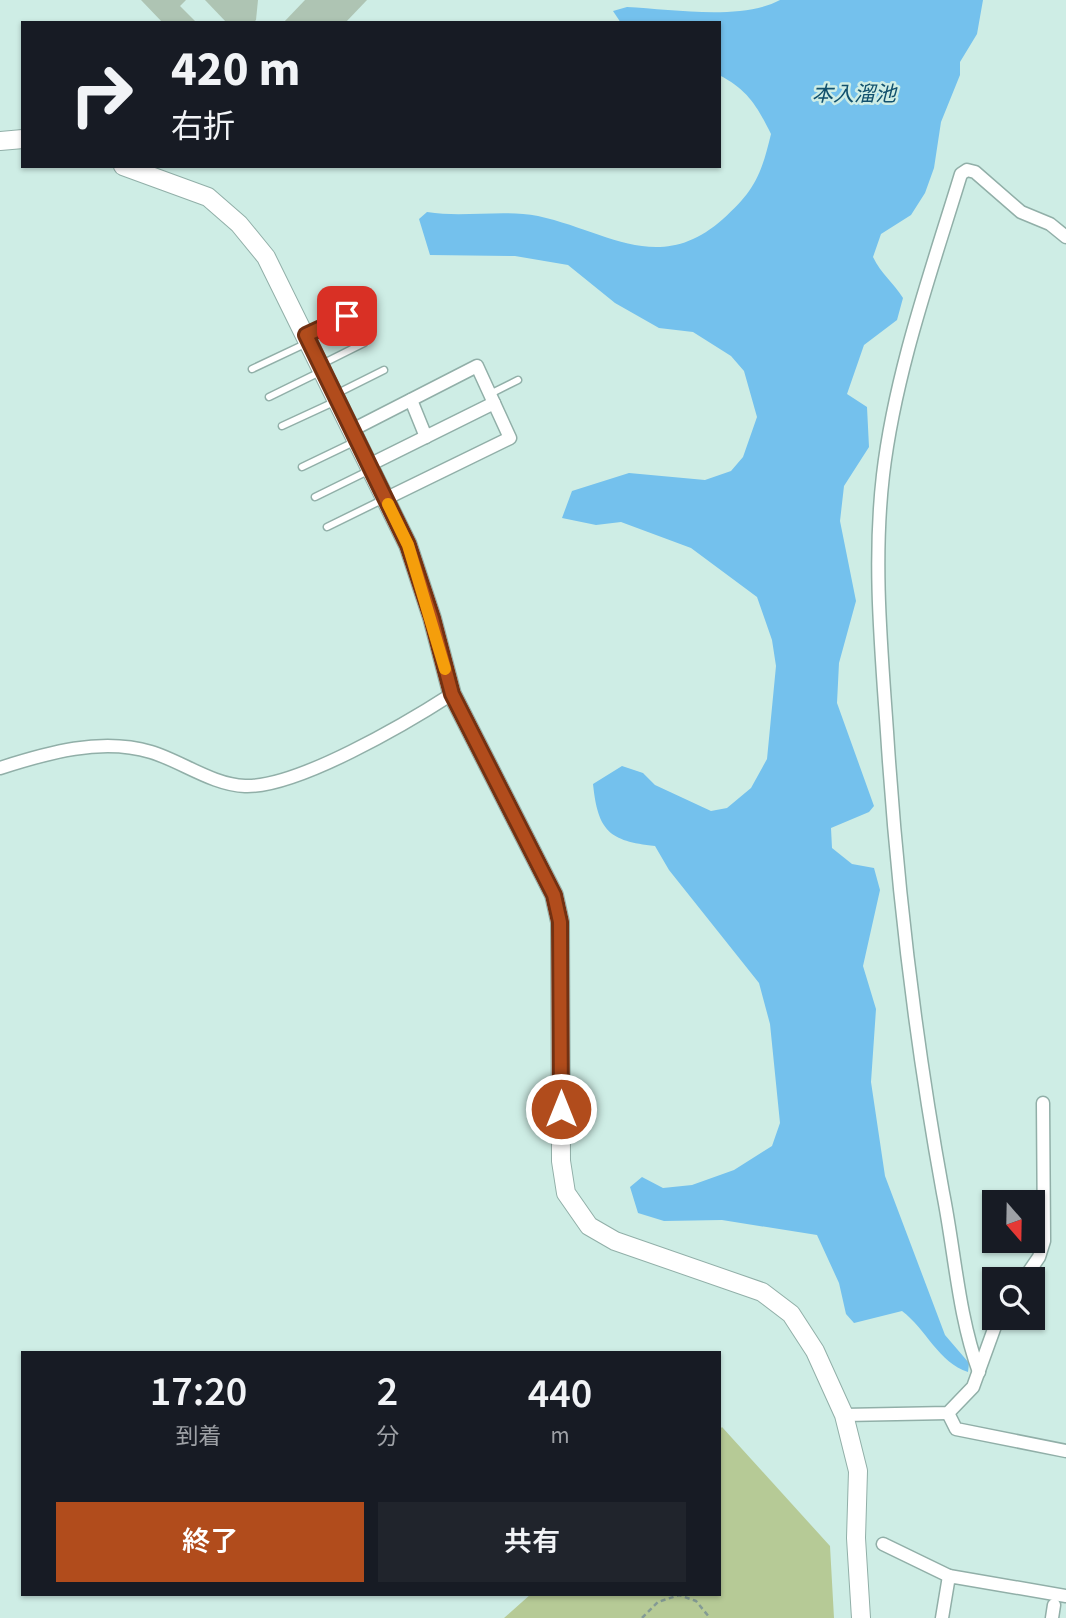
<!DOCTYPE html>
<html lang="ja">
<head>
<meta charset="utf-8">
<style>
	:root { --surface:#171b24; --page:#20242c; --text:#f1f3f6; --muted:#9ea1a6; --accent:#b14c1c }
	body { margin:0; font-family:"Source Sans 3","Noto Sans JP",sans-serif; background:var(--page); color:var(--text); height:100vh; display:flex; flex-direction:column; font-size:26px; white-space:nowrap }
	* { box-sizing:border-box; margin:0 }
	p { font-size:23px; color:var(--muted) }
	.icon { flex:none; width:38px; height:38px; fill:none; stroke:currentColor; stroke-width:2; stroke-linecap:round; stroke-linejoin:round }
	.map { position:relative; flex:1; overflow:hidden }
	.details { position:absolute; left:21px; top:1351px; width:700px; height:245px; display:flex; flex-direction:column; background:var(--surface); border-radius:0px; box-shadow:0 2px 5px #0004 }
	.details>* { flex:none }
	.banner { position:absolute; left:21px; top:21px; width:700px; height:147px; border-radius:0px; box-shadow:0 2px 5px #0004; background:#171b24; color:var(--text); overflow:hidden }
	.needle { width:46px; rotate:160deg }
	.tools { position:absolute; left:982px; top:1190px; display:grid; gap:14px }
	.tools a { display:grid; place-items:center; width:63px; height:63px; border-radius:0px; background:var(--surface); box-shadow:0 2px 5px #0004; font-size:35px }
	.pin { position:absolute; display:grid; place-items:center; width:60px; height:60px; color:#fff; margin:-30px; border-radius:14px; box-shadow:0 4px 10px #0006 }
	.me { position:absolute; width:77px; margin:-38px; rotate:0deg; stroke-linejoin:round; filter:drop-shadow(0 0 5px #0008) }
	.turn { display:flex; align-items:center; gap:24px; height:147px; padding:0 35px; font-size:32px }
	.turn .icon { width:91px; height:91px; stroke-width:2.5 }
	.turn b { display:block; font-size:49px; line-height:60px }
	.eta { display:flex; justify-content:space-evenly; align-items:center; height:119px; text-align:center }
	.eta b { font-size:42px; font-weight:600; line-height:49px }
	.primary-button { display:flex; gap:14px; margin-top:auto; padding:14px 35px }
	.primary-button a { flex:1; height:80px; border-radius:0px; background:var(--accent); color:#fff; font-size:28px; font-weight:600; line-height:80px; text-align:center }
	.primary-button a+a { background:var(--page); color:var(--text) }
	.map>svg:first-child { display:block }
	.green { fill:#b6ca96 }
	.water { fill:#74c1ed }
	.building { fill:#aec4b3 }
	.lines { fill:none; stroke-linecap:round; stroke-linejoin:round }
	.lane-casing { stroke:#91afa8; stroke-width:9 }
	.street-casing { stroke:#91afa8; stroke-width:15 }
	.secondary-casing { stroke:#91afa8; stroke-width:20 }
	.path { stroke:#849b95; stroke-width:2.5; stroke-dasharray:5 3.5; stroke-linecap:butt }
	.lane { stroke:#fff; stroke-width:6 }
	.street { stroke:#fff; stroke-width:12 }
	.secondary { stroke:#fff; stroke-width:18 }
	.route-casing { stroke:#733112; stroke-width:18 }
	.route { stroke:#b14c1c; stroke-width:12 }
	.slow { stroke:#f59e0b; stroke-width:12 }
	.labels { text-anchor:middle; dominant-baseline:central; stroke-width:5; stroke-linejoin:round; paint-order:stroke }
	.water-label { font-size:21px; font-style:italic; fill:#11506d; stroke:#ceede5 }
</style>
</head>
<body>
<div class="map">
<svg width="1066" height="1618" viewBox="0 0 1066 1618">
	<rect width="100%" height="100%" fill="#ceede5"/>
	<path class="green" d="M722,1427L830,1546L834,1618H504L531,1594H719V1430Z"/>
	<path class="water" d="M780,0H983L977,34L960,62V75L941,122L934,168L925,193L911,215L881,234L873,257C881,274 894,283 903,298L897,320L864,345L847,394L867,407L869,447L844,486L840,521L856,601L839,663L837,703L874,806L869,812L831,828L832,848L852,864L874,868L880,890L863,966L876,1009L871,1082L885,1176L945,1335L969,1363L968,1372C939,1363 926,1329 902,1311L854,1323L846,1314L839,1283L817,1235L722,1220L664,1221L638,1213L630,1187L642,1177L663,1188L692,1185L734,1170L772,1146L780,1123L770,1024L759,983L669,870L655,846C609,841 598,831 593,784L622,766L643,773L655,785L711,811L727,808L751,788L767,759L776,666L772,640L757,597L691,548L621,522L596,525L562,518L572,491L629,473L705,480L731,471L743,457L757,417L744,371L731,356L693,332L659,328L615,303L568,265L515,256L430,255L419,219L427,212C464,218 502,209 538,216C607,231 659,276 723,219C754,191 761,176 771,134C757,106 748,90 719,75V23H621L613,11L627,7C671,9 741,21 780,0Z"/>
	<g class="building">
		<path d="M141,0H186L180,6L197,23H163Z"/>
		<path d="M205,0H258L256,20L253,23H227Z"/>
		<path d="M305,0H367L345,23H283Z"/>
	</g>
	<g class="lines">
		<g class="lane-casing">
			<g id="lane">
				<path d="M307,334L347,316"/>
				<path d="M322,364L364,343"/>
				<path d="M252,369L307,343"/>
				<path d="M336,394L384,370"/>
				<path d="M490,394L518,380"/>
				<path d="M269,397L320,372"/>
				<path d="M282,426L334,402"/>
				<path d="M302,467L354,442"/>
				<path d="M315,497L370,470"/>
				<path d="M327,527L382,500"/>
			</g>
		</g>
		<g class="street-casing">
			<g id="street">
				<path d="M411,400L426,437"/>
				<path d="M352,430L477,366L510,438L385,499"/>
				<path d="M369,465L494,403"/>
				<path d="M0,768C47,753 101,737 151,752C181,761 213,785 245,786C297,788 407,723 452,694"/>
				<path d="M1024,1279L1039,1257L1044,1241L1043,1103"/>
				<path d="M979,1372C958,1314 955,1253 943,1193C915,1040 897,887 887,732C881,646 873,561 883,475C895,373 931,272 961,174L967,170L975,172L1021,212L1050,224L1066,237"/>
				<path d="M948,1413L956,1429L1066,1451"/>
				<path d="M844,1415L948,1413L973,1387L998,1318"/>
				<path d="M883,1544L949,1576"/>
				<path d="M942,1618L949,1576L1066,1596"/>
				<path d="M1052,1618L1054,1605"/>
			</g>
		</g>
		<g class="secondary-casing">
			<g id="secondary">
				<path d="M0,141L23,139"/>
				<path d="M123,166L208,197L239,224L266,257L408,545L432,618L452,694L554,895L560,922L561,1161L566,1193L589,1226L615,1241L762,1292L791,1314L815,1351L844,1415L858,1471L856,1538L861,1618"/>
			</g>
		</g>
		<path class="path" d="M642,1618L658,1602L679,1595L696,1601L710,1618"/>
		<use href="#lane" class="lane"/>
		<use href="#street" class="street"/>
		<use href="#secondary" class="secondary"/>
	</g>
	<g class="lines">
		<g class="route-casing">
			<path id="route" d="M347,316L306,335L408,545L432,618L452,694L554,895L560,922L561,1109"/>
		</g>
		<use href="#route" class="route"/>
		<path class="slow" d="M388,504L408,545L445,669"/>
	</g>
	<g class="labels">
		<g class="water-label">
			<text x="854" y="94">本入溜池</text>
		</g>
	</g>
</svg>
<div class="tools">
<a><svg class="needle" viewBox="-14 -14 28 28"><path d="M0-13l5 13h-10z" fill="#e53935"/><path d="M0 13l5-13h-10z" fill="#9ea1a6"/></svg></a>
<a><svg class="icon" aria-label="search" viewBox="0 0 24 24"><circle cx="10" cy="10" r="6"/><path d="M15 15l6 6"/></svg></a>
</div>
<div class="pin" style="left:347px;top:316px;background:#d93025"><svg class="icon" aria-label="arrive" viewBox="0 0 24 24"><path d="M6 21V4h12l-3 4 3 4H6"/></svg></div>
<svg class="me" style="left:561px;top:1109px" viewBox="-20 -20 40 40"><circle r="17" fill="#b14c1c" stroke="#fff" stroke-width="3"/><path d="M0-11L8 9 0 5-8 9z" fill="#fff"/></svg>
<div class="banner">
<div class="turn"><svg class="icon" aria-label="right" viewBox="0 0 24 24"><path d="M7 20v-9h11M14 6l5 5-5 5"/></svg><div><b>420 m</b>右折</div></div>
</div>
<section class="details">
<div class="eta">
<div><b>17:20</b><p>到着</p></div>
<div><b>2</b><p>分</p></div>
<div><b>440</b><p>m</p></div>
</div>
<div class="primary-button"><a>終了</a><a>共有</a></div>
</section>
</div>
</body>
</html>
